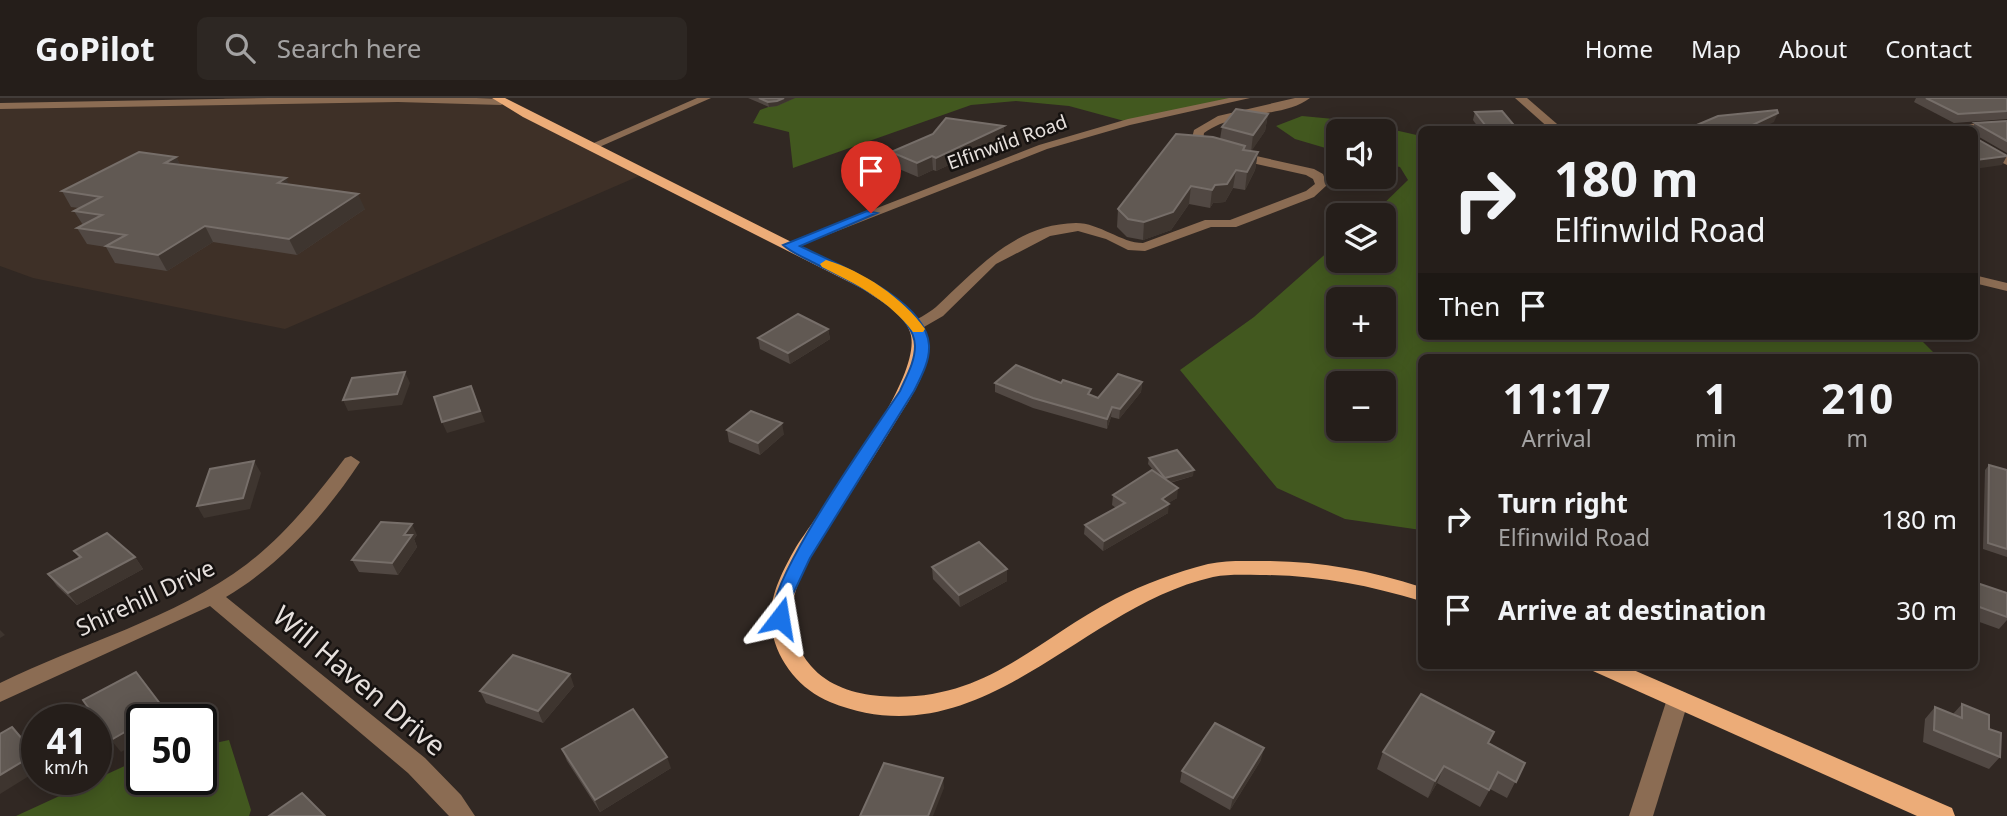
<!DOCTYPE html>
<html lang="en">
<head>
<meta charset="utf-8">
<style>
	:root { --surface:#251e1a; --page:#2d2723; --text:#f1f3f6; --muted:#a3a2a2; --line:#423c39 }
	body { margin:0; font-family:"Noto Sans",sans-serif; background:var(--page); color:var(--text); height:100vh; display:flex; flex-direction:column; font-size:26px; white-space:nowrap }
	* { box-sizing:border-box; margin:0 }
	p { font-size:23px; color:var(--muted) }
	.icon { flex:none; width:38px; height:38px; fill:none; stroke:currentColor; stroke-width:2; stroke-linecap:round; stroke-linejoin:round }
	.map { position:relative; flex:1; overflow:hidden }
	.sheet { position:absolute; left:1418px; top:256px; width:560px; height:315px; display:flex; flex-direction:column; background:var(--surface); border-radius:10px; box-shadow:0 4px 18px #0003,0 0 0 2px var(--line) }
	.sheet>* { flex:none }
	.top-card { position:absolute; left:1418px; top:28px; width:560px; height:214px; border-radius:10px; box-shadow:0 4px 18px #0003,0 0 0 2px var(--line); background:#251e1a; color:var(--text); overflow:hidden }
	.fabs { position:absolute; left:1326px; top:21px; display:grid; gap:14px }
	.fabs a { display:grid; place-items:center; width:70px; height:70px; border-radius:10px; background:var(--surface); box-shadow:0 4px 18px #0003,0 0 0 2px var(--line); font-size:35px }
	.speed { position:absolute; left:21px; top:606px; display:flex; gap:14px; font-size:35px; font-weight:700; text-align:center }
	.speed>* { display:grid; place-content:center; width:91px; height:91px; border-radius:50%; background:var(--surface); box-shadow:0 4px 18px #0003,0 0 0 2px var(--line); line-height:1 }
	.speed small { font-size:18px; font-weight:400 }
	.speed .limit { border:4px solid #111; border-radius:10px; background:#fff; color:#111 }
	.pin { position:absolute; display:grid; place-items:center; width:60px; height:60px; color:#fff; margin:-72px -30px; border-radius:50% 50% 50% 0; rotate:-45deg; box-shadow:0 0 7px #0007 }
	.pin .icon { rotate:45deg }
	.me { position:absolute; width:77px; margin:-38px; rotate:14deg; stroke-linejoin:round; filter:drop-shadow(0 0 5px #0008) }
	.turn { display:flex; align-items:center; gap:24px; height:147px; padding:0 21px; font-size:32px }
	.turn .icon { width:91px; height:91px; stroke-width:2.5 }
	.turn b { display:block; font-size:49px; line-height:60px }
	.then { display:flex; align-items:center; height:66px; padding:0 21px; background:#0003; gap:14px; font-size:26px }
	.eta { display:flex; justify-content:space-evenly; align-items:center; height:119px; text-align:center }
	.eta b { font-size:42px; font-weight:700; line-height:49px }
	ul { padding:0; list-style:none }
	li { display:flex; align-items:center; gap:21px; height:91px; padding:0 21px }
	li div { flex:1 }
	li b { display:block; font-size:26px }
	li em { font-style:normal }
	header { display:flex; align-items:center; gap:42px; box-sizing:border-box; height:98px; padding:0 35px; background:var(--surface); border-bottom:2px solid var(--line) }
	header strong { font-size:33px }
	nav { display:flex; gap:38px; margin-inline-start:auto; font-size:24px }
	.search { width:490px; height:63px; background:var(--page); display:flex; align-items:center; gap:18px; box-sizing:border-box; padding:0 24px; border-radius:10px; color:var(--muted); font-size:26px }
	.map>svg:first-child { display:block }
	.built { fill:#3e3027 }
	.green { fill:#42581f; fill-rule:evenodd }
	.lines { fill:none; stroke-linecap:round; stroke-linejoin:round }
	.minor { fill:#8b6c53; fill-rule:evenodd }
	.major { fill:#ecac78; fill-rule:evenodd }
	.wall { fill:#514843 }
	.shaded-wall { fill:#3e352f }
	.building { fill:#615953; stroke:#766e69; stroke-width:2 }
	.route { fill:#1a73e8; stroke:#114b97; stroke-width:2 }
	.slow { fill:#f59e0b }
	.labels { text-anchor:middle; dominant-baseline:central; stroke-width:5; stroke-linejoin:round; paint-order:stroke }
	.far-street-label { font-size:19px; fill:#e7e1de; stroke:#161210 }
	.street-label { font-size:23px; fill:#e7e1de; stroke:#161210 }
	.near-street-label { font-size:28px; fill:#e7e1de; stroke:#161210 }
</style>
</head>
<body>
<header>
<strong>GoPilot</strong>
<div class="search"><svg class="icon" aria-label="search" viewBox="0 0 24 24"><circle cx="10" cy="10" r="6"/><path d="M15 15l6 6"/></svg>Search here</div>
<nav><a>Home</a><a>Map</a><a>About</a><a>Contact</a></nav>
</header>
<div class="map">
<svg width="2007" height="718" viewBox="0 0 2007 718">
	<rect width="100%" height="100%" fill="#312823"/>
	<path class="built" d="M225,0H497L646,75L285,231L33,180L0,168V8L218,4Z"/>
	<g class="green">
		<path d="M794,0H1245L1128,24L1069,8L1016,3L971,7L793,70L789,34L753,25L760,12Z"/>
		<path d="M1302,18L1355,23L1421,38V238H1913L1921,242L1938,259H1421V432L1345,421L1277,390L1180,272L1254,219L1339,144V163H1384V117H1372L1408,82L1400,69L1384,66V33H1339V54L1295,41L1276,28ZM1339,201H1384V247H1339ZM1339,285H1384V331H1339Z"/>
		<path d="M229,642L251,712L249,718H16L142,660V681H201V648Z"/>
	</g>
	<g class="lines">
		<g class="minor">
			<path d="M269,0H476L501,1L506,4L501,7L398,4L0,11V5Z"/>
			<path d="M697,0H711L597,50L587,48Z"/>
			<path d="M1229,0H1250L1130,27L1047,51L794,150L789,151L782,147L1039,47L1128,21Z"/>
			<path d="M1295,0H1310C1284,20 1236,12 1204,35L1203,42L1229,52L1314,71L1323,76L1327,87L1314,99L1236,129H1211L1145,153L1128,152L1106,141L1078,133L1050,138L996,166L943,218L917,233L909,228C917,220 928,216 936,209C977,171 1015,126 1076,125C1100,125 1121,145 1143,145L1205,122H1230L1306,93L1315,86L1313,81L1306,77L1221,58L1191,44L1194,32L1218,18Z"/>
			<path d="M1515,0H1527L1564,32H1551Z"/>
			<path d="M2007,23V29L1929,32L1934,29Z"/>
			<path d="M1974,42L2007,58V67L1974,51Z"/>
			<path d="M1974,177L2007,185V193L1974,185Z"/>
			<path d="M351,358L360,364C325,417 281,466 226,499L425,660L461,697L475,718H449L408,675L210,508L0,604V585C81,545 174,521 247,466C285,437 316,398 345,360Z"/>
			<path d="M1678,592L1686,595L1689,601L1653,718H1629L1667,601L1670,595Z"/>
		</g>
		<g class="major">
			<path d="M492,0H505L873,185C892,198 917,211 925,233C937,262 913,296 898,320C881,348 863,376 845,404C814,452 764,514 811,568C828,588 855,596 880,598C983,606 1031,545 1115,501C1144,486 1176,474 1208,466C1227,462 1244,463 1263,463C1318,463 1369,472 1421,489V503C1367,487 1317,477 1260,477C1244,477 1229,476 1213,479C1079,509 980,665 830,604C801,592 778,565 772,533C766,503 782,474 796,449C822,408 926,278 910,234C904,215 879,202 863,191L523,19Z"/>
			<path d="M1590,567H1622L1952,710L1955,718H1917L1593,573Z"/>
		</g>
	</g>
	<g class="wall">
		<path d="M748,0H795L777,8L769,9Z"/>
		<path d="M1916,0H2007V21L1954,25L1914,4Z"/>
		<path d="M1475,14L1518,32H1480L1473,22Z"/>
		<path d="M1268,16L1265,33L1251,53L1258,54L1255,72L1245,92L1233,90L1225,104L1213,105L1210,110L1189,106L1171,132L1143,142L1127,139L1117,129L1118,111L1220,41L1222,29Z"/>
		<path d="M2007,23V55L1974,36V32H1971L1975,25Z"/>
		<path d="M1004,41L936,73L933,72L918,79L892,68L891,54Z"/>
		<path d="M176,59L180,67L289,86L365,111L297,157L213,144L167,173L115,165L106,149L87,146L77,130L83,127L74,113L79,110L71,109L62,93Z"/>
		<path d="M828,231L830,241L790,266L760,251L758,240Z"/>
		<path d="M1142,284L1141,294L1119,321L1111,319L1107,331L1033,310L995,294V285L1091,297L1098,300Z"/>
		<path d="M727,332L784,336L760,357L729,344Z"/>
		<path d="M1149,360L1193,378L1170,385L1177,400L1168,405V415L1103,453L1084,436L1085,427L1116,410L1112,407L1113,397L1155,374L1148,366Z"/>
		<path d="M1989,367L2007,372V459L1983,451L1985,372Z"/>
		<path d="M417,437L414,441L417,449L398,477L359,474L352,462Z"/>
		<path d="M74,453L135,459L143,471L77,507L57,488L48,476L79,460Z"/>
		<path d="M932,469L1007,483L960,509L933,481Z"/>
		<path d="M1974,484L2007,495V522L1999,531L1974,522Z"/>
		<path d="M574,588L543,625L486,605L480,593Z"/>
		<path d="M1962,606L1989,631L2000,659L1989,671L1923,644L1925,621L1935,609L1953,616Z"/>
		<path d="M1489,645L1525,665L1507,700L1490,691L1480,709L1437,685L1428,700L1377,671L1383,654Z"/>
		<path d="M562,651L671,670L600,714L567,663Z"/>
		<path d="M1261,662L1230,712L1180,684L1182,673Z"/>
	</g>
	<g class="shaded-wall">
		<path d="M784,0H795L777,8L769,9L768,4Z"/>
		<path d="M1778,15L1774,24L1758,32H1742Z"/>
		<path d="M1268,16L1265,33L1251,54L1253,37Z"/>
		<path d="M1004,28V41L936,73V60Z"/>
		<path d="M1258,54L1255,72L1245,92L1247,74Z"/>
		<path d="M932,58L933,72L918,79L917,65Z"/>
		<path d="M2007,58L2002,67L1974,71V65L1976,62Z"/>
		<path d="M176,59L184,74L165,65Z"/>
		<path d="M1236,72L1233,90L1225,104L1213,105L1210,110L1212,92L1215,87Z"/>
		<path d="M286,80L293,95L278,85Z"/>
		<path d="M1191,88L1189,106L1171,132L1143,142L1144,124Z"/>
		<path d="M358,96L365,111L297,157L289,141Z"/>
		<path d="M205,128L213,144L167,173L158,157Z"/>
		<path d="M828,231L830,241L790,266L788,255Z"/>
		<path d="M405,274L410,285L402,307L348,313L343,302Z"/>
		<path d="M1142,284L1141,294L1119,321L1120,311Z"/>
		<path d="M471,288L485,324L447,335L442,324Z"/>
		<path d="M1112,309L1111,319L1107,331V321Z"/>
		<path d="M782,325L784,336L760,357L758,345Z"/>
		<path d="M254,363L261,375L250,411L204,420L197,408Z"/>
		<path d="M1194,372L1193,378L1164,386L1165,380Z"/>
		<path d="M1178,390L1177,400L1162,409L1169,406L1168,415L1103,453L1104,443Z"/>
		<path d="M412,426L417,437L414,441L417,449L398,477L392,465L404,437Z"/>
		<path d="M135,459L143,471L77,507L68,495Z"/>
		<path d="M1007,471V483L960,509L959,497Z"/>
		<path d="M0,532L5,537L0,540Z"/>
		<path d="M136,574L172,621H147Z"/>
		<path d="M570,576L574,588L543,625L538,613Z"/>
		<path d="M142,624V642L121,654L111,642Z"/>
		<path d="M12,629L37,657V673L0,696V677Z"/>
		<path d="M1264,650L1261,662L1230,712L1233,700Z"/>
		<path d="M667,659L671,670L600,714L595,702Z"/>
		<path d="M1444,668L1437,685L1428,700L1435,683Z"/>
		<path d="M943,680L944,690L933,718H928Z"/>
	</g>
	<g class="building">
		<path d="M759,0H784L777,3L768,4Z"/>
		<path d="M1926,0H2007V13L1958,16Z"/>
		<path d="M1236,11L1268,16L1253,37L1222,29Z"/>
		<path d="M1777,12L1778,15L1742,32H1685L1718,18Z"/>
		<path d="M1502,13L1518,32H1489L1475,14Z"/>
		<path d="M946,20L1004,28L936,60L932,58L917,65L891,54L933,36Z"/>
		<path d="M2007,23V43L1975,25Z"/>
		<path d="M1176,36L1213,39L1245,48L1243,52L1258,54L1247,74L1236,72L1227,86L1215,87L1212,92L1191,88L1173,114L1144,124L1128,121L1118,111Z"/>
		<path d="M1974,41H1977L2007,58L1976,62L1974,61Z"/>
		<path d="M139,54L176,59L165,65L286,80L278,85L358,96L289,141L205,128L158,157L106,148L126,137L77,130L102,117L74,113L101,99L62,93Z"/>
		<path d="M798,216L828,231L788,255L758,240Z"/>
		<path d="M1016,267L1061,285L1063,282L1091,291L1088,296L1098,300L1118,276L1142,284L1120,311L1112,309L1107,321L1033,300L995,285Z"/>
		<path d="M405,274L397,296L343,302L352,280Z"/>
		<path d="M471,288L480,313L442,324L434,299Z"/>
		<path d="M751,313L782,325L758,345L727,332Z"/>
		<path d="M1177,352L1194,372L1165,380L1149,360Z"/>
		<path d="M254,363L243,400L197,408L210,371Z"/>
		<path d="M1989,367L2007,372V451L1988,445Z"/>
		<path d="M1152,372L1178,390L1162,401L1169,406L1104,443L1085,427L1125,405L1113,397Z"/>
		<path d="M381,424L412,426L404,437H412L392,465L352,462Z"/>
		<path d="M107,435L135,459L68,495L48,476L81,459L74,453Z"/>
		<path d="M979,444L1007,471L959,497L932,469Z"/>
		<path d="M1974,484L2007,495V519L1974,507Z"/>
		<path d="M513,557L570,576L538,613L480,593Z"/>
		<path d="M136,574L164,611L147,621H142V624L111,642L83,602Z"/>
		<path d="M1421,596L1494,634L1488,645L1525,665L1516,684L1498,674L1489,692L1444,668L1435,683L1383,654Z"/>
		<path d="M1962,606L1989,617V631L2001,635L2000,659L1934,632L1935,609L1962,620Z"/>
		<path d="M633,611L667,659L595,702L562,651Z"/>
		<path d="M1215,625L1264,650L1233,700L1182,673Z"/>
		<path d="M12,629L35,656L0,677V636Z"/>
		<path d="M884,665L943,680L928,718H860Z"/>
		<path d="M302,695L325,718H269Z"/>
	</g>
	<path class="route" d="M867,113L877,115L800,148C836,166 926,201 929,247C930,263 921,279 914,293L810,460L792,498L787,525H774C757,494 878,327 900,293C906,279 915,264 915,248C914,210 845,181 816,166C805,160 792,155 783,147Z"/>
	<path class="slow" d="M826,162C863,173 903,200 925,231L923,234H913C890,203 856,186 822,169L820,166Z"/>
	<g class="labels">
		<g class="far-street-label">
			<text transform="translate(1007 44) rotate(-20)">Elfinwild Road</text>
		</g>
		<g class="street-label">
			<text transform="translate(145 499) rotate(-25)">Shirehill Drive</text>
		</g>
		<g class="near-street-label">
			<text transform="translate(360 582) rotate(40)">Will Haven Drive</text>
		</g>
	</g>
</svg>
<div class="fabs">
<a><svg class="icon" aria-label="sound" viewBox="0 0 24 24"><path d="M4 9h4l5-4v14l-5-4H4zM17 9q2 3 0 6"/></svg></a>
<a><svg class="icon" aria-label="layers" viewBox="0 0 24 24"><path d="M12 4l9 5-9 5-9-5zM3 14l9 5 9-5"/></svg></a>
<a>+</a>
<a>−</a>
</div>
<div class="speed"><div>41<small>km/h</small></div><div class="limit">50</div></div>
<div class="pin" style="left:871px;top:115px;background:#d93025"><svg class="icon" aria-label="arrive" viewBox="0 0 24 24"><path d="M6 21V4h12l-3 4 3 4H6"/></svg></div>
<svg class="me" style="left:780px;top:520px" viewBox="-20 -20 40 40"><path d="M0-17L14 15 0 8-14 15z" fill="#1a73e8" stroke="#fff" stroke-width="4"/></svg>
<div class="top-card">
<div class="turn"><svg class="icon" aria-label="right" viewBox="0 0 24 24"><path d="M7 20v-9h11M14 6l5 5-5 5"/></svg><div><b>180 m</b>Elfinwild Road</div></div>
<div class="then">Then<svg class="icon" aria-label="arrive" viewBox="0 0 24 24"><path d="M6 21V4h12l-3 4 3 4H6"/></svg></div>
</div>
<section class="sheet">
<div class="eta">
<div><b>11:17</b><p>Arrival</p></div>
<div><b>1</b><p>min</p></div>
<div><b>210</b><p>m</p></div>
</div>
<ul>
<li><svg class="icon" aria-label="right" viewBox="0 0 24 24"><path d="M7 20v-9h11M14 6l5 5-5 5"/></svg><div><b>Turn right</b><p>Elfinwild Road</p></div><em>180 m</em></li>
<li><svg class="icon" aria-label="arrive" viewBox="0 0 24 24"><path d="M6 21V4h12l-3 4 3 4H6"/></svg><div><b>Arrive at destination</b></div><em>30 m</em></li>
</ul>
</section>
</div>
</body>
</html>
